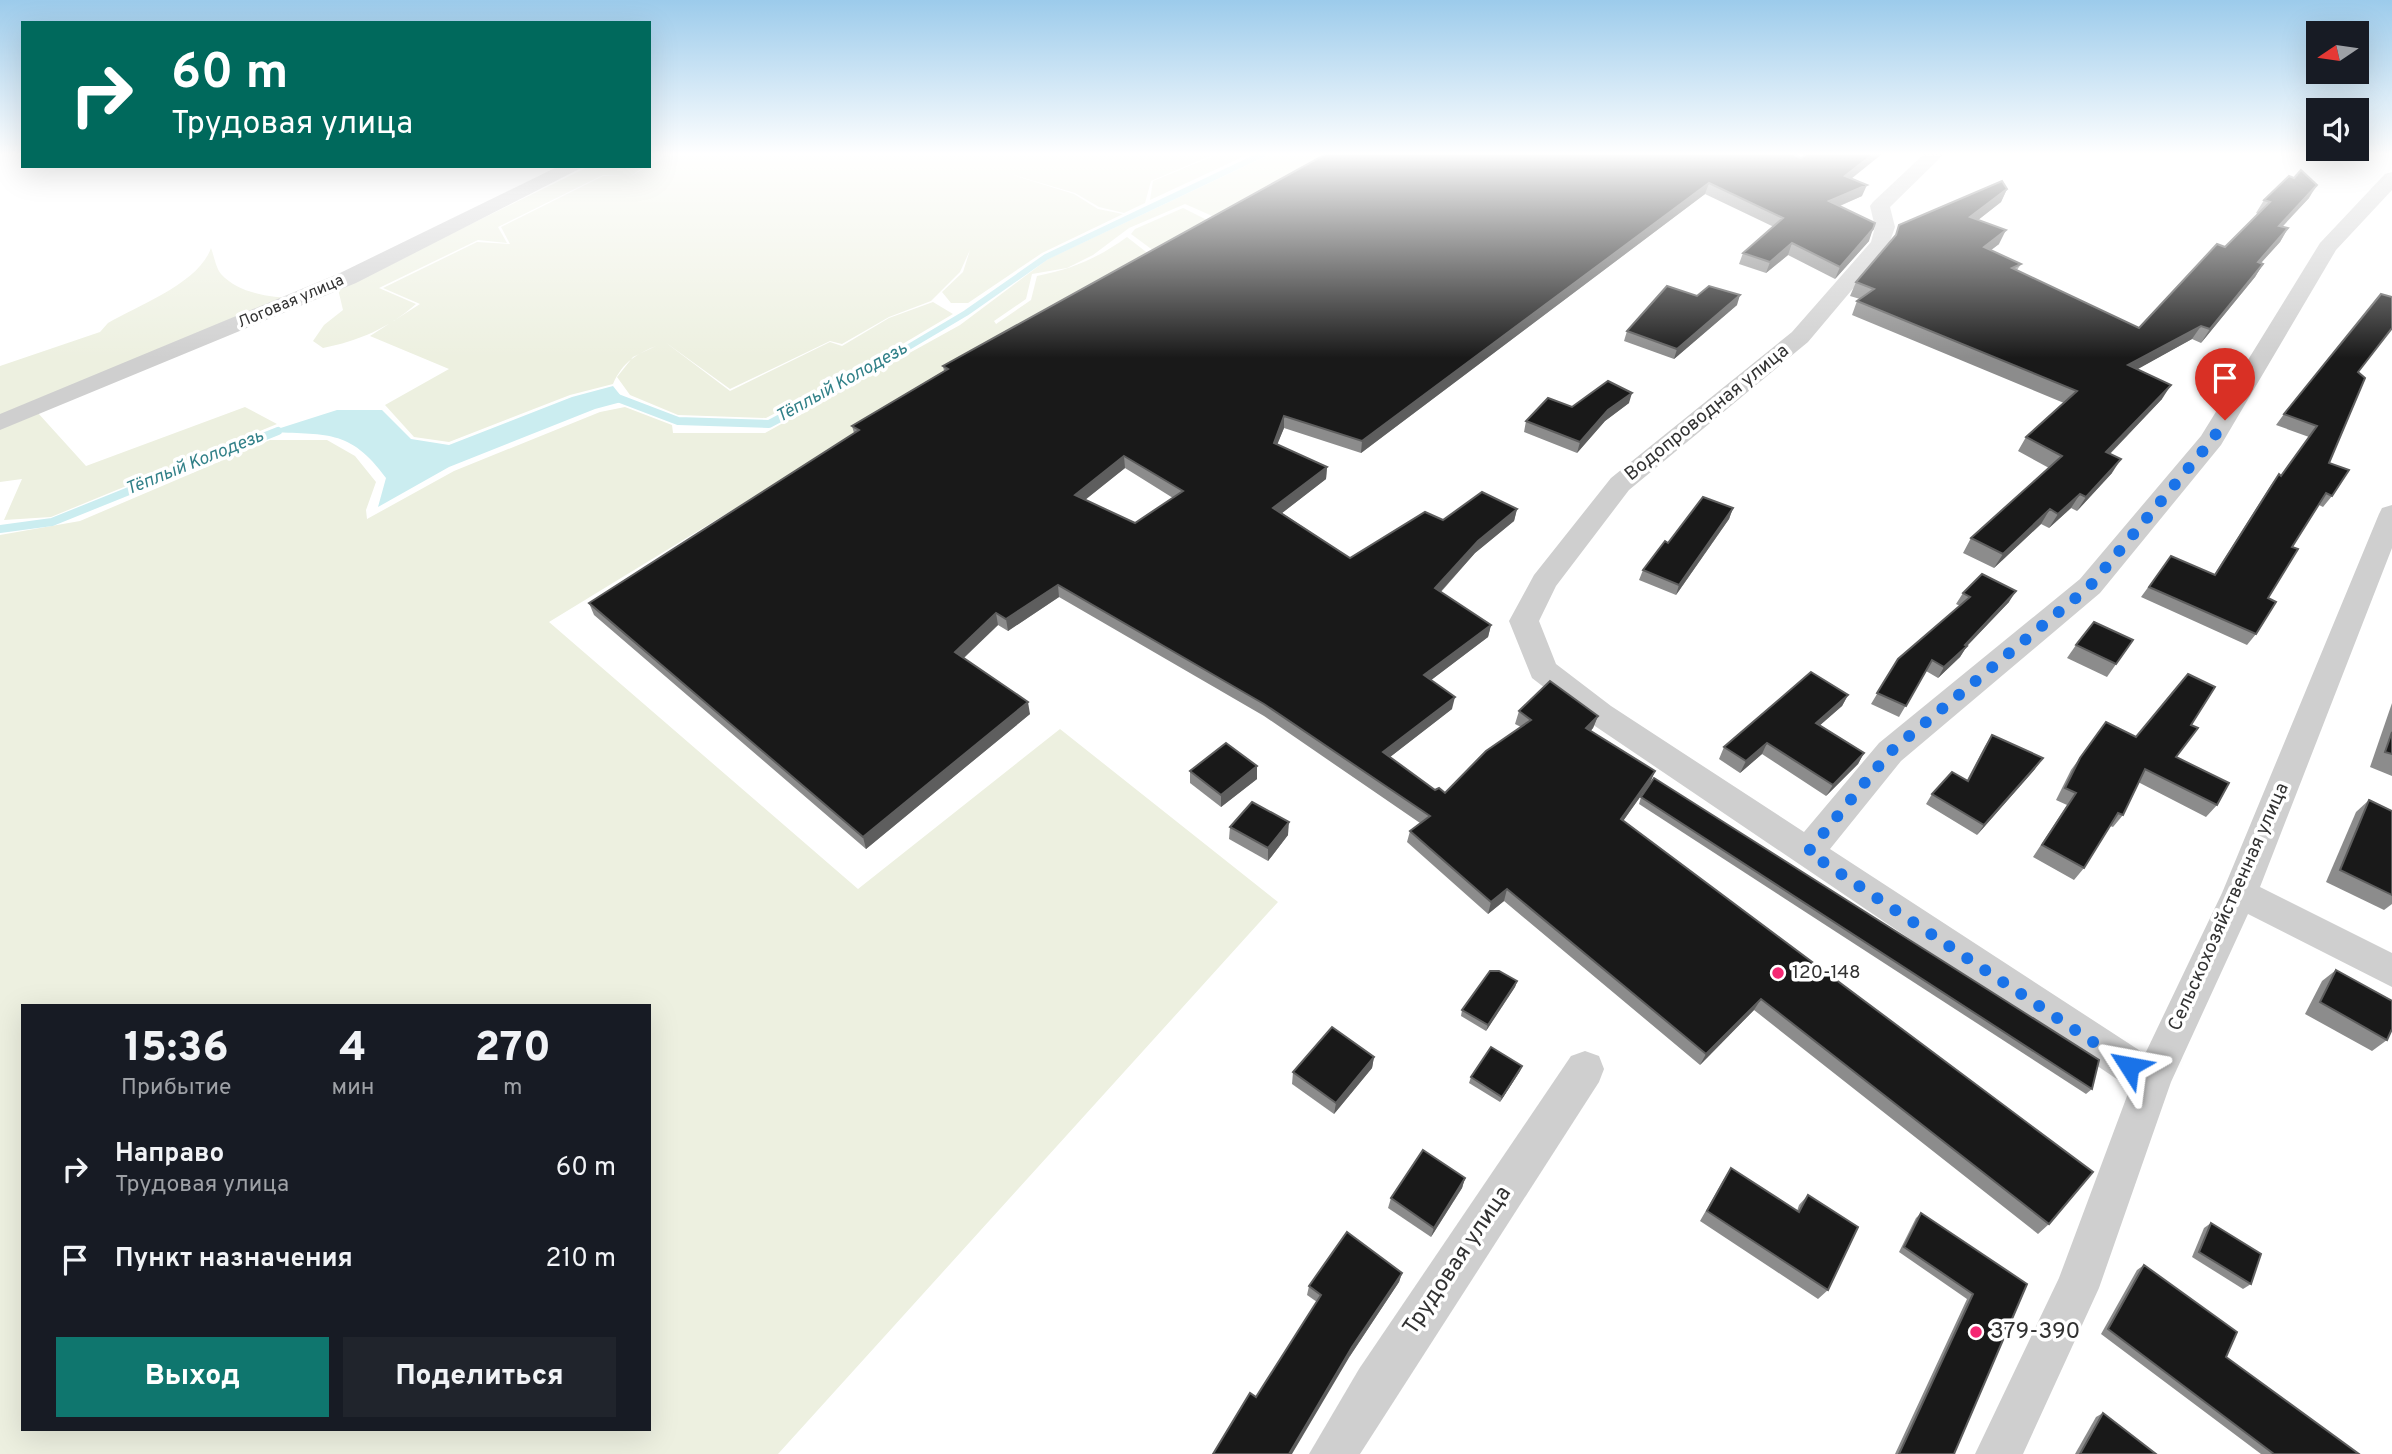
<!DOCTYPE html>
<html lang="ru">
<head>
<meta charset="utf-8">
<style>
	:root { --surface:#171b24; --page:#20242c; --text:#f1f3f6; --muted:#9ea1a6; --accent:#0f766e }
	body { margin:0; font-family:Overpass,sans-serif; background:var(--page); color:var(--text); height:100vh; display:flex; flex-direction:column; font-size:26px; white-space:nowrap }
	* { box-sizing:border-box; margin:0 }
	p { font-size:23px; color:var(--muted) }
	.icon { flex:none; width:38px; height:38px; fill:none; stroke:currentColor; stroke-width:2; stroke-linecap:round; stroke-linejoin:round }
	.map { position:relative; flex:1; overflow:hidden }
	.drawer { position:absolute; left:21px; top:1004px; width:630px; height:427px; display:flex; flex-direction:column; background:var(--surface); border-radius:0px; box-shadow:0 7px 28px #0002 }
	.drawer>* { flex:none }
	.hud { position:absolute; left:21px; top:21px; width:630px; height:147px; border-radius:0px; box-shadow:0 7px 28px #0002; background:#00695c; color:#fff; overflow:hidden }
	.needle { width:46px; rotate:257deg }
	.buttons { position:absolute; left:2306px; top:21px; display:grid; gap:14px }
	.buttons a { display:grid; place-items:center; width:63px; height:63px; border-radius:0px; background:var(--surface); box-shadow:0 7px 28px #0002; font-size:35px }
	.pin { position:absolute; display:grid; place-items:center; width:60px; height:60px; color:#fff; margin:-72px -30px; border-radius:50% 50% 50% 0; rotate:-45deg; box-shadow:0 0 7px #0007 }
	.pin .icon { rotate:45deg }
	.me { position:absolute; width:77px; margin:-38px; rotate:304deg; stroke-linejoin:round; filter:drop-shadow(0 0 5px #0008) }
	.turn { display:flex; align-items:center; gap:24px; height:147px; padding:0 35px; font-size:32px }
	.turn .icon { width:91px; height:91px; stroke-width:2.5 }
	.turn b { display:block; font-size:49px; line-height:60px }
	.eta { display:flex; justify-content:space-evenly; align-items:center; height:119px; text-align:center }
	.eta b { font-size:42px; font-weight:800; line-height:49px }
	.primary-button { display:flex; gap:14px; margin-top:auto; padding:14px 35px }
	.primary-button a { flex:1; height:80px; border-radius:0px; background:var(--accent); color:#fff; font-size:28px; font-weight:800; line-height:80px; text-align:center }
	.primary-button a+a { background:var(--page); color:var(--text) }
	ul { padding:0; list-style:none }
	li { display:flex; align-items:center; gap:21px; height:91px; padding:0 35px }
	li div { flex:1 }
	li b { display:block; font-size:26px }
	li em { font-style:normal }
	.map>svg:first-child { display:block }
	.green { fill:#edf0e0; fill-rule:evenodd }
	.water { fill:#cbedf0 }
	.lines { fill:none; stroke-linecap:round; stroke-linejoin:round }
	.stream-far1 { stroke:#cbedf0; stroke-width:6 }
	.stream { stroke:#cbedf0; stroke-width:8 }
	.minor { fill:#cfcfcf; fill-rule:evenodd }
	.wall { fill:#8c8c8c; fill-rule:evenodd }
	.shaded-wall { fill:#5e5e5e }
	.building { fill:#191919; stroke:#5e5e5e; stroke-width:2; fill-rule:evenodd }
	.route { stroke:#1a73e8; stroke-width:12; stroke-dasharray:0 21.6 }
	.poi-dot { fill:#f52873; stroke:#fff; stroke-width:2.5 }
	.labels { text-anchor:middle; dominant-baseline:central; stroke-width:7; stroke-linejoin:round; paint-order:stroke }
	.far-street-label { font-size:16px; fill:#323232; stroke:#fff }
	.far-water-label { font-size:18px; font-style:italic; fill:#318088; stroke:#fff }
	.street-label { font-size:19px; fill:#323232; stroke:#fff }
	.poi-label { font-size:19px; fill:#323232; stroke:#fff; text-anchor:start }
	.near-street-label { font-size:23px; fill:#323232; stroke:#fff }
	.near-poi-label { font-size:23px; fill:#323232; stroke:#fff; text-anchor:start }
</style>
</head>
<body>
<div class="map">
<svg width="2392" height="1454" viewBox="0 0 2392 1454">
	<rect width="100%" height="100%" fill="#fff"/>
	<g class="green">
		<path d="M669,154H1215L1151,181L1145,203L1124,213L1099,207L1075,193L1010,174L1074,194L1098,209L1123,214L1042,253L968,303H951L942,292L963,272L970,250L960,272L931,301L889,317L842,344L830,341L730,389L665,342L730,391L830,342L842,346L889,318L933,302L953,314L869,364L766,418L678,415L630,395L617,377L633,357L658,345C637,354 623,361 613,384L570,395L449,442L414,437L385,405L449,369L370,336L420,304L383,288L477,242L510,244L501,227L603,176H624L603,175L498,227L507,243L478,240L379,288L416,304C389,328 358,341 323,348L313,341L324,325L343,310L338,289L590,166H645L628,178Z"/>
		<path d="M1218,154H1249L1150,200L1153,181Z"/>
		<path d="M1271,154H1332L1217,218L1185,204L1129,228L1093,255L1067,268L1032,274L1026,299L994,321L996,324L1031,300L1037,276C1072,269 1098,258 1127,237L1150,255L549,622L858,889L1060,729L1278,902L778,1454H0V535L80,521L270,440H327L355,456L376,482L366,510L367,519L454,471L600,412L625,407L672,425L673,433H765L960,325L1048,259ZM23,1006H649V1430H23Z"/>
		<path d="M1183,208L1209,221L1154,251L1131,234L1135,229Z"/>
		<path d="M211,248C214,256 216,268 221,274C238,293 271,298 294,298L0,419V366L100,332L108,323C139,305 199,283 211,248Z"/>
		<path d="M245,407L277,424L51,517L4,520L22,479L0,482V427L38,413L86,466Z"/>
	</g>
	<path class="water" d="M613,386L625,401L595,409L449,467L378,507L386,478C350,428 325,435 268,432L337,410H382L411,439L449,445L572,397Z"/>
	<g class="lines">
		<path class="stream-far1" d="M853,380L966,313L1046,257L1263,154"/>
		<g class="stream">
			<path d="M615,397L678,421L769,424L856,378"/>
			<path d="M0,529L52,522L278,431"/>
		</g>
		<g class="minor">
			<path d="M1924,154H1944L1890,207L1895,227L1888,247L1808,342L1629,490L1556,586L1539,621L1556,664L1611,706L1804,832L1879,743L2080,579L2201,436L2320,243L2385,174L2392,172V190L2336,250L2221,445L2100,593L1901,761L1830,849L2145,1054L2222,893L2379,514L2382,508L2392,505V548L2260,887L2392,953V987L2248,914L2171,1082L2099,1288L2023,1454H1975L2059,1278L2130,1088L1589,722L1532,678L1509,621L1534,575L1611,478L1792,332L1871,242L1875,227L1870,206L1873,202Z"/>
			<path d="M559,166H585L356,283L0,430V414L340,273Z"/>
			<path d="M1585,1051L1599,1056L1604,1069L1599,1082L1360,1454H1309L1359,1369L1571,1056Z"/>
		</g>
	</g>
	<g class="wall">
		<path d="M1326,154L1852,179L1862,196L1840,206L1869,241L1835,279L1788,255L1766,273L1739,264L1743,253L1774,227L1705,194L1361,453L1284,428L1277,444L1327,467L1326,479L1282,513L1350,558L1443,520L1517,509L1514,521L1475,553L1441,592L1491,625L1488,637L1431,680L1452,709L1390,757L1435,790L1445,793L1521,727L1515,724L1519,711L1598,716L1593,728L1591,731L1655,771L1650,783L1623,821L2049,1224L2038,1234L1754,1010L1700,1065L1504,901L1488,914L1407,842L1410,831L1420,823L1264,716L1059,597L1008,631L998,625L964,658L1030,714L866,849L594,615L589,603L854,433L852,426L944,371L943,366ZM1125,468L1173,498L1135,523L1085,500Z"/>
		<path d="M2007,189L2001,202L1978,220L1999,244L1991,250L2021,264L2017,270L2139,328L2225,247L2258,214L2256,213L2264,200L2309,198L2282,226L2288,228L2280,242L2261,263L2263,264L2255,277L2201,343L2192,339L2137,369L2162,399L2110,454L2112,473L2077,511L2071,508L2049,528L2041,524L1994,568L1963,553L1971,538L2049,468L2018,451L2026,437L2064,403L1852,315L1857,301L1860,299L1850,296L1856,282Z"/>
		<path d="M1697,296L1737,305L1674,359L1624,341L1627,331Z"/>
		<path d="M2358,372L2329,463L2332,496L2323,507L2319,505L2292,547L2268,598L2256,634L2247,645L2141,597L2171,556L2214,575L2271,485L2279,474L2281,475L2309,437L2276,425L2284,414Z"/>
		<path d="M1629,403L1605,421L1577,453L1524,432L1526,421L1572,407Z"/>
		<path d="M1733,508L1729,519L1676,595L1639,580L1643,570Z"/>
		<path d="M1963,593L2009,602L1967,646L1960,657L1938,678L1926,671L1899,717L1871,704L1898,659L1960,606L1956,604Z"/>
		<path d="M2133,640L2107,677L2067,658L2076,645Z"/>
		<path d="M1848,695L1842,706L1820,725L1864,753L1858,764L1826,796L1762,754L1740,773L1719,759L1724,747Z"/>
		<path d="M2392,703V776L2370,767Z"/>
		<path d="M2106,722L2136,737L2191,725L2176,757L2217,805L2206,817L2138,782L2123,815L2113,827L2110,826L2084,868L2074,880L2033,857L2067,805L2056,800L2071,770Z"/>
		<path d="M1992,735L2035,769L1977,835L1926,804L1932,794L1967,780L1985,746Z"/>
		<path d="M1257,766V779L1221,807L1190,783V771Z"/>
		<path d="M1641,797L2092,1089L2086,1094L1639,804Z"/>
		<path d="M2369,800L2392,811V904L2384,910L2326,882L2356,812Z"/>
		<path d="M1230,827L1288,835L1268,861L1229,839Z"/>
		<path d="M2336,970L2387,1040L2372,1051L2305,1014L2322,981Z"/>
		<path d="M1517,981L1515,987L1486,1031L1461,1016L1462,1010Z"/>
		<path d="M1374,1057L1372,1068L1334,1114L1292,1084L1293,1072Z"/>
		<path d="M1520,1071L1500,1102L1469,1083L1471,1077Z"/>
		<path d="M1731,1168L1797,1211L1799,1205L1808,1195L1828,1290L1818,1299L1700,1221L1724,1179Z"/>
		<path d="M1465,1178L1462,1188L1431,1237L1388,1208L1391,1198Z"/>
		<path d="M1921,1213L2027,1284L1954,1454H1895L1967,1299L1899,1252L1916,1218Z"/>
		<path d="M2211,1223L2251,1284L2243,1289L2192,1257L2204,1228Z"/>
		<path d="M2144,1265L2226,1357L2359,1454H2261L2101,1334L2137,1270Z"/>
		<path d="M1402,1273L1399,1282L1350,1356L1256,1397L1317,1302L1307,1295L1309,1286Z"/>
		<path d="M2103,1413L2156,1454H2075L2096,1417Z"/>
	</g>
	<g class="shaded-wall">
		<path d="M1873,154H1882L1841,187L1845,176Z"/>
		<path d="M1709,183L1705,194L1361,453L1362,441Z"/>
		<path d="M1867,185L1862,196L1825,212L1829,201Z"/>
		<path d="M2317,185L2309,198L2271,239L2279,226Z"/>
		<path d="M2007,189L2001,202L1964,231L1970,217Z"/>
		<path d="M2288,228L2280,242L2249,276L2258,262Z"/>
		<path d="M1873,229L1869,241L1835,279L1840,267Z"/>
		<path d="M2006,230L1999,244L1978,260L1984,247Z"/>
		<path d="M1792,243L1788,255L1766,273L1770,262Z"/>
		<path d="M2263,264L2255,277L2201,343L2210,329Z"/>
		<path d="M1740,295L1737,305L1674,359L1677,349Z"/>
		<path d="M2201,326L2192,339L2120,379L2128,365Z"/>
		<path d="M2171,385L2162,399L2098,466L2106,452Z"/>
		<path d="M1632,393L1629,403L1605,421L1577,453L1580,442L1608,410Z"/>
		<path d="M1284,416V428L1273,455L1274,443Z"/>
		<path d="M1124,456L1125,468L1076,507L1075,495Z"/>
		<path d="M2121,459L2112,473L2077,511L2086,497Z"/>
		<path d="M1327,467L1326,479L1273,520V508Z"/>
		<path d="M2080,494L2071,508L2049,528L2058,514Z"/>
		<path d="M1733,508L1729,519L1676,595L1679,585Z"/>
		<path d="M1517,509L1514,521L1475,553L1433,600L1435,588L1478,541Z"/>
		<path d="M2050,509L2041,524L1994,568L2003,554Z"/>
		<path d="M1058,585L1059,597L1008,631L1006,619Z"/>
		<path d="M2016,591L2009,602L1966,647L1967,646L1960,657L1938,678L1944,667Z"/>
		<path d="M996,613L998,625L957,664L955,652Z"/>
		<path d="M1491,625L1488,637L1422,687L1424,675Z"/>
		<path d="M1848,695L1842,706L1810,734L1816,723Z"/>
		<path d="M1455,697L1452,709L1381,764L1383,752Z"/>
		<path d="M1028,702L1030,714L866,849L863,837Z"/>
		<path d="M1598,716L1593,728L1582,740L1586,728Z"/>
		<path d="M1767,743L1762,754L1740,773L1746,761Z"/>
		<path d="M1864,753L1858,764L1826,796L1833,785Z"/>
		<path d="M2043,758L2035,769L1977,835L1984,825Z"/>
		<path d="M1257,766V779L1221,807V795Z"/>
		<path d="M1655,771L1650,783L1616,831L1621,819Z"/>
		<path d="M1289,822L1288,835L1268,861V848Z"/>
		<path d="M1507,889L1504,901L1488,914L1491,902Z"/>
		<path d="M1517,981L1515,987L1486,1031L1488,1025Z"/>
		<path d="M1761,999L1754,1010L1700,1065L1706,1054Z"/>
		<path d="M1374,1057L1372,1068L1334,1114L1336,1103Z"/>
		<path d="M1522,1066L1520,1071L1500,1102L1502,1097Z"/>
		<path d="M1465,1178L1462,1188L1431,1237L1434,1228Z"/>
		<path d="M1402,1273L1399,1282L1350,1356L1292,1454H1289L1352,1347Z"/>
	</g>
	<g class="building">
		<path d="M1326,154H1793L1801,158L1807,154H1873L1845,176L1867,185L1829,201L1875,223L1873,229L1840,267L1792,243L1770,262L1743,253L1783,218L1709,183L1362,441L1284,416L1274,443L1327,467L1273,508L1350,558L1425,512L1443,520L1482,492L1517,509L1478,541L1435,588L1491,625L1424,675L1455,697L1383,752L1435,790L1439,788L1445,793L1486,751L1531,720L1519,711L1550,681L1598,716L1586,728L1655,771L1621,819L2093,1172L2049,1224L1761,999L1706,1054L1507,889L1491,902L1410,831L1430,816L1264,704L1058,585L1006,619L996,613L955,652L1028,702L863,837L589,603L859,430L852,426L948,369L943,366ZM1124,456L1183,491L1135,523L1075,495Z"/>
		<path d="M2301,170L2317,185L2279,226L2288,228L2258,262L2263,264L2210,329L2201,326L2128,365L2171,385L2106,452L2121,459L2086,497L2080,494L2058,514L2050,509L2003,554L1971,538L2062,456L2026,437L2077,391L1857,301L1874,289L1856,282L1896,235L1899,225L2002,181L2007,189L1970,217L2006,230L1984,247L2021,264L2012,268L2139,328L2217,244L2225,247L2270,202L2264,200L2289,176L2294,178Z"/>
		<path d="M1667,286L1697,296L1709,286L1740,295L1677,349L1627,331Z"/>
		<path d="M2381,294L2392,297V328L2358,372L2365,378L2329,463L2349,470L2332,496L2326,493L2292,547L2298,549L2268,598L2276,602L2256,634L2149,587L2171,556L2215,575L2279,474L2281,476L2317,426L2284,414Z"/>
		<path d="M1608,381L1632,393L1608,410L1580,442L1526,421L1548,398L1572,407Z"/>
		<path d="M1703,497L1733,508L1679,585L1643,570L1665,541L1668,543Z"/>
		<path d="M1982,574L2016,591L1965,645L1967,646L1944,667L1932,660L1906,706L1877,693L1898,659L1970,597L1963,593Z"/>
		<path d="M2094,622L2133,640L2116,664L2076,645Z"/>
		<path d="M1811,672L1848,695L1816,723L1864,753L1833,785L1767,743L1746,761L1724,747Z"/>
		<path d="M2188,674L2215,687L2191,725L2198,728L2176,757L2229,783L2217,805L2145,769L2123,815L2118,813L2084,868L2042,845L2076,793L2065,788L2080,758L2106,722L2136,737Z"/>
		<path d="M2392,732V754L2385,752Z"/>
		<path d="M1992,735L2043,758L1984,825L1932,794L1952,772L1968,781Z"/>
		<path d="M1226,743L1257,766L1221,795L1190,771Z"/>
		<path d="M1654,778L2099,1060L2092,1089L1641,797Z"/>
		<path d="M2369,800L2392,811V895L2340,870Z"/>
		<path d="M1252,802L1289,822L1268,848L1230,827Z"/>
		<path d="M2336,970L2392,1001V1029L2387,1040L2320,1002Z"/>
		<path d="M1490,971H1499L1517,981L1488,1025L1462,1010Z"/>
		<path d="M1332,1027L1374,1057L1336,1103L1293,1072Z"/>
		<path d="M1491,1047L1522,1066L1502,1097L1471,1077Z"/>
		<path d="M1423,1150L1465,1178L1434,1228L1391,1198Z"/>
		<path d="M1731,1168L1799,1212L1808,1195L1858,1227L1828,1290L1707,1211Z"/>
		<path d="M1921,1213L2027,1284L1954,1454H1899L1973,1294L1904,1247Z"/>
		<path d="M2211,1223L2261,1254L2251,1284L2199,1252Z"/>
		<path d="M1347,1232L1402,1273L1352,1347L1289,1454H1213L1250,1393L1256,1397L1321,1295L1309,1286Z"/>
		<path d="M2144,1265L2237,1332L2226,1357L2359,1454H2274L2108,1329Z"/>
		<path d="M2103,1413L2156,1454H2080Z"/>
	</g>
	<linearGradient id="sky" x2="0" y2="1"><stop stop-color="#9ccbeb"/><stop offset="0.43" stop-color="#fff"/><stop offset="1" stop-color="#fff" stop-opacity="0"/></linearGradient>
	<rect width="2392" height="358" fill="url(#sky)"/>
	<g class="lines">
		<path class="route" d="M2129,1066L1808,852L1890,752L2090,586L2212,440L2225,420"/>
	</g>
	<g class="poi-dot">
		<circle cx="1778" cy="973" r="7"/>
		<circle cx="1976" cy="1332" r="7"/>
	</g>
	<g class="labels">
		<g class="far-street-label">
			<text transform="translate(291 302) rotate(-23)">Логовая улица</text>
		</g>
		<g class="far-water-label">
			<text transform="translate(842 383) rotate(-29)">Тёплый Колодезь</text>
			<text transform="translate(195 463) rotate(-22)">Тёплый Колодезь</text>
		</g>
		<g class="street-label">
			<text transform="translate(1707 413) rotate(-39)">Водопроводная улица</text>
			<text transform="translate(2229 907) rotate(-66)">Сельскохозяйственная улица</text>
		</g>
		<g class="poi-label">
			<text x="1792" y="973">120-148</text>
		</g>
		<g class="near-street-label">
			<text transform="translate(1458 1261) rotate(-56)">Трудовая улица</text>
		</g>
		<g class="near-poi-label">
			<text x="1990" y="1332">379-390</text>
		</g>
	</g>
</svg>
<div class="buttons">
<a><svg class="needle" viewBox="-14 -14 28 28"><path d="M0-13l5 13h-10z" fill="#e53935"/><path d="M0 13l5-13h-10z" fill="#9ea1a6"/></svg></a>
<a><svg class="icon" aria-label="sound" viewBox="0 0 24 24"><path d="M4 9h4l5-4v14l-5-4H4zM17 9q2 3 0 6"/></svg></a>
</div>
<div class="pin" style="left:2225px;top:420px;background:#d93025"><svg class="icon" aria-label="arrive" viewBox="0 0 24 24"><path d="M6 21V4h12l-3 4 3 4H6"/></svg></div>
<svg class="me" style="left:2129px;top:1066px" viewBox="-20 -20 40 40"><path d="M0-17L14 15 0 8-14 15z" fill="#1a73e8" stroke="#fff" stroke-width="4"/></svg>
<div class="hud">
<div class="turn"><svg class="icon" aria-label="right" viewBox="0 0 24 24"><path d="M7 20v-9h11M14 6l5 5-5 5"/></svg><div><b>60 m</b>Трудовая улица</div></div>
</div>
<section class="drawer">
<div class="eta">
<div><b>15:36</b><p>Прибытие</p></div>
<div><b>4</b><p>мин</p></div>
<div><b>270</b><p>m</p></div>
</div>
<ul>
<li><svg class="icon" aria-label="right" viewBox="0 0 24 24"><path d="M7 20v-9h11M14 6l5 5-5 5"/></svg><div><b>Направо</b><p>Трудовая улица</p></div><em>60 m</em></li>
<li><svg class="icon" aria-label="arrive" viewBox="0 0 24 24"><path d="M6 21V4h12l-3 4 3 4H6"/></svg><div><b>Пункт назначения</b></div><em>210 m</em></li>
</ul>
<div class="primary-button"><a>Выход</a><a>Поделиться</a></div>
</section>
</div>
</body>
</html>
